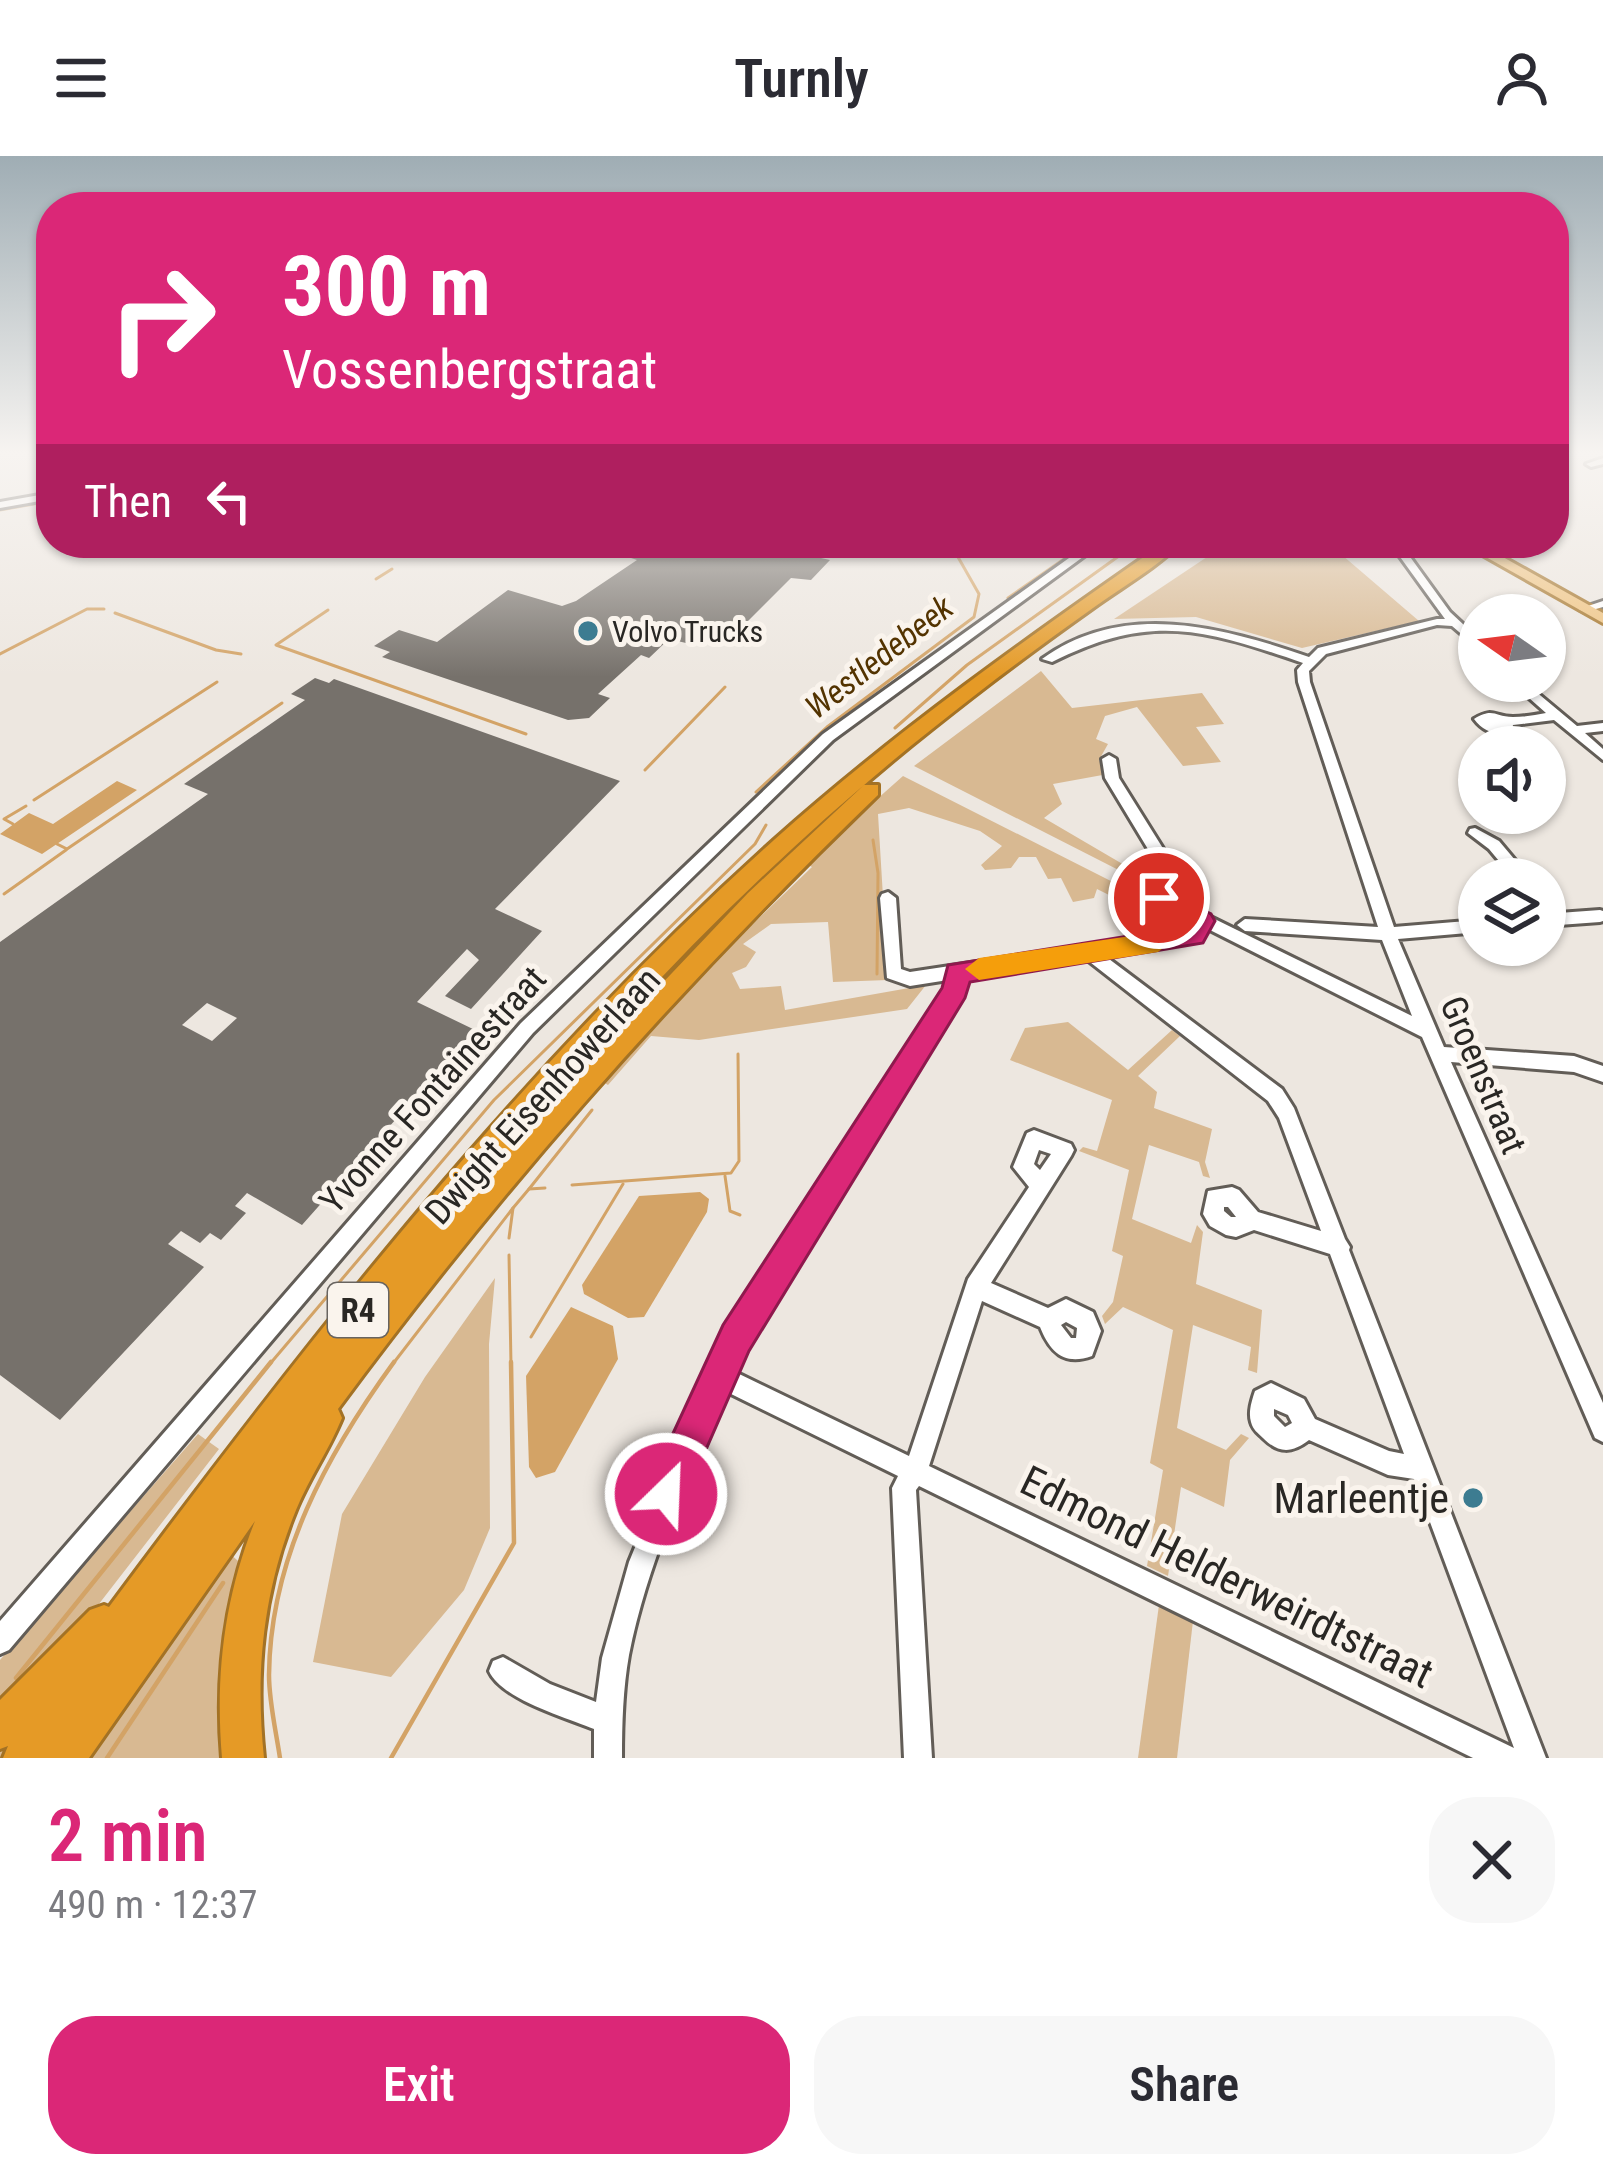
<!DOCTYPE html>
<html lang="en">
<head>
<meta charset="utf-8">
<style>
	:root { --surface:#fff; --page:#f7f7f7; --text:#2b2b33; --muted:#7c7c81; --accent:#db2777 }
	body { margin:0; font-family:"Roboto Condensed",sans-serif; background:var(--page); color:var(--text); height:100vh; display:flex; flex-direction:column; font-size:45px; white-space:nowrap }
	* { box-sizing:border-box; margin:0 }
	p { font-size:39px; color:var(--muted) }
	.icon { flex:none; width:66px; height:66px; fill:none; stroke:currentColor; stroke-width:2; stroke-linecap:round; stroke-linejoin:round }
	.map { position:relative; height:1602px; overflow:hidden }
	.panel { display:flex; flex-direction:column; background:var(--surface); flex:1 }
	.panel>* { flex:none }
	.guide { position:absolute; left:36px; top:36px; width:1533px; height:366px; border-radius:48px; box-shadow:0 3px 9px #0004; background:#db2777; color:#fff; overflow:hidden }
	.needle { width:78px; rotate:284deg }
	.tools { position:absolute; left:1458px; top:438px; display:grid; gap:24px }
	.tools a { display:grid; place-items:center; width:108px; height:108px; border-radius:50%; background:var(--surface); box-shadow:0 3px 9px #0004; font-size:60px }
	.pin { position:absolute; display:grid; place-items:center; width:102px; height:102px; color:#fff; margin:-51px; border:6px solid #fff; border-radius:50%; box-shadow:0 3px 12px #0007 }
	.me { position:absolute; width:132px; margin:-66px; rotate:24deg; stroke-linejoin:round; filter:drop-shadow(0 0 9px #0008) }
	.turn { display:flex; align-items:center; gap:42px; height:252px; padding:0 48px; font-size:54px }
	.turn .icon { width:156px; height:156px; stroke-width:2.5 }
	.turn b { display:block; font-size:84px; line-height:102px }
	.then { display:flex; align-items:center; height:114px; padding:0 48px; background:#0003; gap:24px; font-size:45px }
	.round { display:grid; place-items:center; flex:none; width:126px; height:126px; border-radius:48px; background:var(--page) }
	.head { display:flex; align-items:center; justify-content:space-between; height:204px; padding:0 48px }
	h1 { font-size:72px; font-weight:600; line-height:90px; color:var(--accent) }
	.cta { display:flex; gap:24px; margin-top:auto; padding:24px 48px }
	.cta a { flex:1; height:138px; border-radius:48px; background:var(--accent); color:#fff; font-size:48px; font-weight:600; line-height:138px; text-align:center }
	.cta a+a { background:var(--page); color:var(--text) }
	header { display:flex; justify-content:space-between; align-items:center; height:156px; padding:0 48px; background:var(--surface); font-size:54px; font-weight:600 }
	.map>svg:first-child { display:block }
	.green { fill:#d8b992 }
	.water { fill:#d3a366 }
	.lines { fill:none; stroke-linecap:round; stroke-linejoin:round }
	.stream-far1 { stroke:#d3a366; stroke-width:3 }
	.stream { stroke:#d3a366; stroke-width:4.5 }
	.building { fill:#76716b; fill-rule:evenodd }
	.minor-casing { stroke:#625d57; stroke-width:6 }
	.major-casing { stroke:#a37225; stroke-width:6 }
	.highway-casing { stroke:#a37225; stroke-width:6 }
	.minor { fill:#fff; fill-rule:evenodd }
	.major { fill:#efc27d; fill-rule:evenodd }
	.highway { fill:#e59a26; fill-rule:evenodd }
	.route { fill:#db2777; stroke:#8e194d; stroke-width:3 }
	.slow { fill:#f59e0b }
	.poi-dot { fill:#3d7c91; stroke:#faf4ed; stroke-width:4.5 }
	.labels { text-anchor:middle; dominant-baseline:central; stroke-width:10; stroke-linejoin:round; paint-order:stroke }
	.far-poi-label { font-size:30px; fill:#292724; stroke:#faf4ed; text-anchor:start }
	.far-water-label { font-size:33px; font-style:italic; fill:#533300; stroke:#faf4ed }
	.shield { fill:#faf4ed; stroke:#686460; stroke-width:3 }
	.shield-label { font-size:33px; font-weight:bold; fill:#292724 }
	.street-label { font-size:36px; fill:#292724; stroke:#faf4ed }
	.near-poi-label { font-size:42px; fill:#292724; stroke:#faf4ed; text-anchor:end }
	.near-street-label { font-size:42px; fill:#292724; stroke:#faf4ed }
</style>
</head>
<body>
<header><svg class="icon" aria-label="menu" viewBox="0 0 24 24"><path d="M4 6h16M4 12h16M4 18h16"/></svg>Turnly<svg class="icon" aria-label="person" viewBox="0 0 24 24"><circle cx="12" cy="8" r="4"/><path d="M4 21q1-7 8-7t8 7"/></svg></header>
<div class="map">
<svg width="1603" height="1602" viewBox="0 0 1603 1602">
	<rect width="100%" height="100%" fill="#ede7e0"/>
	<g class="green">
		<path d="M1228,387H1328L1419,465L1302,492L1196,461L1114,463Z"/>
		<path d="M1041,515L1072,552L1202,537L1224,568L1196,571L1221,606L1183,610L1137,551L1105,560L1096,583L1108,588L1099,604L1108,618L1053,628L1062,648L1044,662L1155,727L1150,730L914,610Z"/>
		<path d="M903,620L1178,759L1183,770L1173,779L1156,781L1119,744L1097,733L1094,742L1073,746L1061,722L1048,723L1036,701H1019L1011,712L985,714L981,709L1002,690L980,675L909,652L878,658L888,824L833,826L828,766L771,768L743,788L756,796L746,811L732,817L740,833L781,830L785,854L926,829L907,853L699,884L651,880L608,929L600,924L732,779L753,768L812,711L805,707Z"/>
		<path d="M1068,866L1128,914L1172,874L1180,880L1138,920L1157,936L1154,952L1212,973L1205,1006L1210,1022L1203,1020L1199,1006L1149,989L1132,1063L1191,1087L1197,1069L1203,1076L1196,1128L1262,1154L1257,1217L1248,1214L1251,1191L1193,1169L1177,1272L1226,1294L1241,1278L1249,1282L1230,1304L1224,1351L1181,1331L1168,1420L1147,1410L1163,1314L1150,1307L1173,1174L1123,1151L1105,1168L1102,1160L1113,1146L1123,1100L1112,1095L1129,1014L1079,995L1083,991L1097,995L1112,944L1010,904L1025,872Z"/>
		<path d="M495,1122L489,1188L490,1372L464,1434L391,1521L313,1506L342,1358L425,1221Z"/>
		<path d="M198,1278L219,1293L71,1484L0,1602V1504Z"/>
		<path d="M230,1398L244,1410L233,1602H87Z"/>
		<path d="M1159,1449L1193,1465L1177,1602H1138Z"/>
	</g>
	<g class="water">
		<path d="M117,625L137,634L42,698L0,678L29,657L53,668Z"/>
		<path d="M700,1036L709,1043L707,1056L644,1161L628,1162L584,1138L582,1129L639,1040Z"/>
		<path d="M571,1151L613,1170L618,1203L555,1316L536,1322L529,1311L526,1220Z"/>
	</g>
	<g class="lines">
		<g class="stream-far1">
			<path d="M12,344L51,337"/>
			<path d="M0,354L51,345"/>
			<path d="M376,423L392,413"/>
			<path d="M1008,442L1087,387"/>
			<path d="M328,454L276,489L526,578"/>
			<path d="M115,457L216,494L241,498"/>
			<path d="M0,498L87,453H104"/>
			<path d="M895,572L967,509L1137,387"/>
			<path d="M645,614L725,531"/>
			<path d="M756,636L827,571L974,461L979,438L950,387"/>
			<path d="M34,644L217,526"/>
			<path d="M13,668L4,663L26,650"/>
			<path d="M873,684L878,717L877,818"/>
			<path d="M57,688L67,693L282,547"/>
			<path d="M4,738L66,694"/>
			<path d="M725,1020L730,1055L740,1059"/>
			<path d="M572,1029L731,1017L739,1005L738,898"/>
			<path d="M529,1033L592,954"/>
			<path d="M509,1082L513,1052L529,1033L545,1032"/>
			<path d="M509,1099L511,1209"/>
			<path d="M531,1181L623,1028"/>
			<path d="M269,1209L494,944L755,688L766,669"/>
			<path d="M392,1209L513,1052"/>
		</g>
		<g class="stream">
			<path d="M16,1522L271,1206"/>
			<path d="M107,1602L223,1427"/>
			<path d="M280,1602C276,1575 269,1546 269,1519C270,1402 327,1298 394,1206"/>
			<path d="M391,1602L514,1387L511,1206"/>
		</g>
	</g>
	<g class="building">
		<path d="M608,387H836L821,402L830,404L811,424L791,422L746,467L735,464L720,478L714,476L707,482L694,479L686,487L669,483L649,502L641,499L598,538L610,542L589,562L568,564L382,501L390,496L374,490L399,474L437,486L508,434L562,450L576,445L637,404L631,402L637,398Z"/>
		<path d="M315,522L329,527L334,523L620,625L495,753L542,775L471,853L445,840L479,804L467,793L417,846L475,874L302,1069L247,1037L235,1050L246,1057L221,1084L210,1077L200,1087L181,1075L168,1088L204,1111L60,1264L0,1219V786L208,638L184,628L305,544L291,538ZM207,847L237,862L212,885L182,869Z"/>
	</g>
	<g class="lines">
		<g class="minor-casing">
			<g id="minor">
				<path d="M1603,302V308L1591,311L1586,308Z"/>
				<path d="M51,337V343L0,352V346Z"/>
				<path d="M1090,387H1102L833,584L533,877L9,1494L0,1498V1465L521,867L823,578Z"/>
				<path d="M1390,387H1400L1450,456L1479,483V493L1452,470L1437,469L1326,498L1309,515L1310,526L1394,771L1479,764V776L1398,783L1444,891L1574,900L1603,910V926L1574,916L1451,906L1603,1247V1286L1595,1282L1422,881L1206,772L1199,783L1193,785L1105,800L1282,933L1294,952L1345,1083L1350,1091L1349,1094L1546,1602H1473L919,1330L916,1334L932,1602H904L892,1332L898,1320L723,1234C688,1321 647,1407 629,1499C623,1533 622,1567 622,1602H594V1573C567,1562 501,1543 489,1515L493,1505L503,1501L550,1528L596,1546L602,1502L629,1406L709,1211L948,833V824L910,830L887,822L880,742L882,738L888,736L896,742L901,813L910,816L1188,774L1193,766L1153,746L1151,742L1163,718L1105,622L1102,603L1109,599L1116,603L1119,622L1179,718L1168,740L1412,860L1382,784L1245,775L1237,769L1245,763L1378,771L1298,526L1297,514L1303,507C1204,473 1151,456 1052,506L1042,503C1123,444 1222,471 1309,501L1318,492L1437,463H1445ZM1086,803L1268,945L1279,962L1321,1075L1258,1056L1239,1034L1232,1031L1208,1035L1203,1058L1210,1070L1226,1079L1236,1081L1254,1074L1330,1098L1404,1298L1389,1295L1315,1263L1304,1243L1271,1227L1255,1235C1252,1244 1248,1256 1251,1266C1253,1274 1258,1277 1263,1282C1279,1298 1292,1297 1309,1284L1388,1319L1414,1323L1514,1592L929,1310L982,1145L1040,1171C1050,1196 1064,1210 1092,1200L1101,1175L1093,1156L1066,1143L1048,1152L991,1127L1071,1000L1074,994L1071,988L1034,974L1027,977L1013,1011L1029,1031L968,1123L909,1300L733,1215L962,839L965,821ZM1039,994L1051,998L1040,1014L1034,1008ZM1224,1051H1228L1236,1061H1231L1224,1055ZM1066,1166L1077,1172L1076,1182H1071L1061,1169ZM1274,1253L1288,1259L1292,1267L1285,1271L1274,1260Z"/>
				<path d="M1603,445V451L1585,456L1579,453Z"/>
				<path d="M1510,525H1523L1577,570L1603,567V575L1585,577L1603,593V604L1554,564L1513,569L1511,577C1495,580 1483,575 1474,563C1494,551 1494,561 1513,561C1524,561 1535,559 1546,557Z"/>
				<path d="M1475,672L1499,685L1531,723H1514L1489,693L1468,677L1470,673Z"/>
				<path d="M1600,754L1603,755V765L1600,766L1545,770V758Z"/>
			</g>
		</g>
		<g class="major-casing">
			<path id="major" d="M1461,387H1478L1603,457V467Z"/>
		</g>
		<g class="highway-casing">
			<path id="highway" d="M1164,387H1181C1156,412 1122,431 1093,452C1038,491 984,531 932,573C788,687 658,818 539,957L748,737L864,629H878V639C681,829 501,1032 338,1253L342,1262C329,1294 309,1322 296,1354C263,1435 255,1516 264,1602H222C215,1520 224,1442 255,1365L89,1602H3L8,1590L0,1593V1544L90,1454L104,1449L109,1451C311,1179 521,911 774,684C896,575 1030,480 1164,387Z"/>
		</g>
		<use href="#minor" class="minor"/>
		<use href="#major" class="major"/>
		<use href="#highway" class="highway"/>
	</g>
	<linearGradient id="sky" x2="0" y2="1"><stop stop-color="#9fadb4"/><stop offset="0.57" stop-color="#f7f4f1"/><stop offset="1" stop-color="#f7f4f1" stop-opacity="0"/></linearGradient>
	<rect width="1603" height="521" fill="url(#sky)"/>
	<path class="route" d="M1159,732L1211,758L1215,765L1203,787L970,826L965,842L749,1195L680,1353L666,1359L651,1353L645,1338L723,1169L942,832L948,809L1185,771L1146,742L1150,735Z"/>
	<path class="slow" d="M1158,776L1171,786L1158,796L979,824L965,813L979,802Z"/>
	<g class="poi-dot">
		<circle cx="588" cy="475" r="12"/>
		<circle cx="1473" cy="1342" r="12"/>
	</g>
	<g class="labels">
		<g class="far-poi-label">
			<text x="612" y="475">Volvo Trucks</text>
		</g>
		<g class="far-water-label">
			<text transform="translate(879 501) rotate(-38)">Westledebeek</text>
		</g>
		<rect class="shield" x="328" y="1127" width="60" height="54" rx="9"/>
		<g class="shield-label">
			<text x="358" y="1154">R4</text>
		</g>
		<g class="street-label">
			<text transform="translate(1483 919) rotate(67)">Groenstraat</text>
			<text transform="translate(433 934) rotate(-48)">Yvonne Fontainestraat</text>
			<text transform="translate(543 940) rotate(-48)">Dwight Eisenhowerlaan</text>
		</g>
		<g class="near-poi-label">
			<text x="1449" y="1342">Marleentje</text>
		</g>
		<g class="near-street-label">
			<text transform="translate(1227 1421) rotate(26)">Edmond Helderweirdtstraat</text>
		</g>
	</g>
</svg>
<div class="tools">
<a><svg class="needle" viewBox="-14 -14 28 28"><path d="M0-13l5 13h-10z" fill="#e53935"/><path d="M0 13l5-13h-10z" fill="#7c7c81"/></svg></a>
<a><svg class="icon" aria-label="sound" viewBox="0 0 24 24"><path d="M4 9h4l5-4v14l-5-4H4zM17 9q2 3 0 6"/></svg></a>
<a><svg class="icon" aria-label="layers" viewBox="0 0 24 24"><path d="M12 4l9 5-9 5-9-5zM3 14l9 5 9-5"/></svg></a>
</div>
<div class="pin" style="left:1159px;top:742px;background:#d93025"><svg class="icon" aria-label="arrive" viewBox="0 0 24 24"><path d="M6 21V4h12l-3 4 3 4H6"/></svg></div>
<svg class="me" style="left:666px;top:1338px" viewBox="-20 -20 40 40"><circle r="17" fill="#db2777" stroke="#fff" stroke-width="3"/><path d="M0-11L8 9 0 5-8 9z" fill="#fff"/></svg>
<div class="guide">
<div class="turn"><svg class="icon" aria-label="right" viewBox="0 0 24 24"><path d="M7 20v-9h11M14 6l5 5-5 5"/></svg><div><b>300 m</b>Vossenbergstraat</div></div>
<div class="then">Then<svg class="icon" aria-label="left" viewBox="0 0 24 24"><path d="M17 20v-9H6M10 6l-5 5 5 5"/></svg></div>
</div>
</div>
<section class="panel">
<div class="head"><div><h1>2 min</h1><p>490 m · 12:37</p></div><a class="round"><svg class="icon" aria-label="close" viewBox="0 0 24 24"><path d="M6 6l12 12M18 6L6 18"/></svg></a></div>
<div class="cta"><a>Exit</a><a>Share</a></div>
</section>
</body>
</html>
